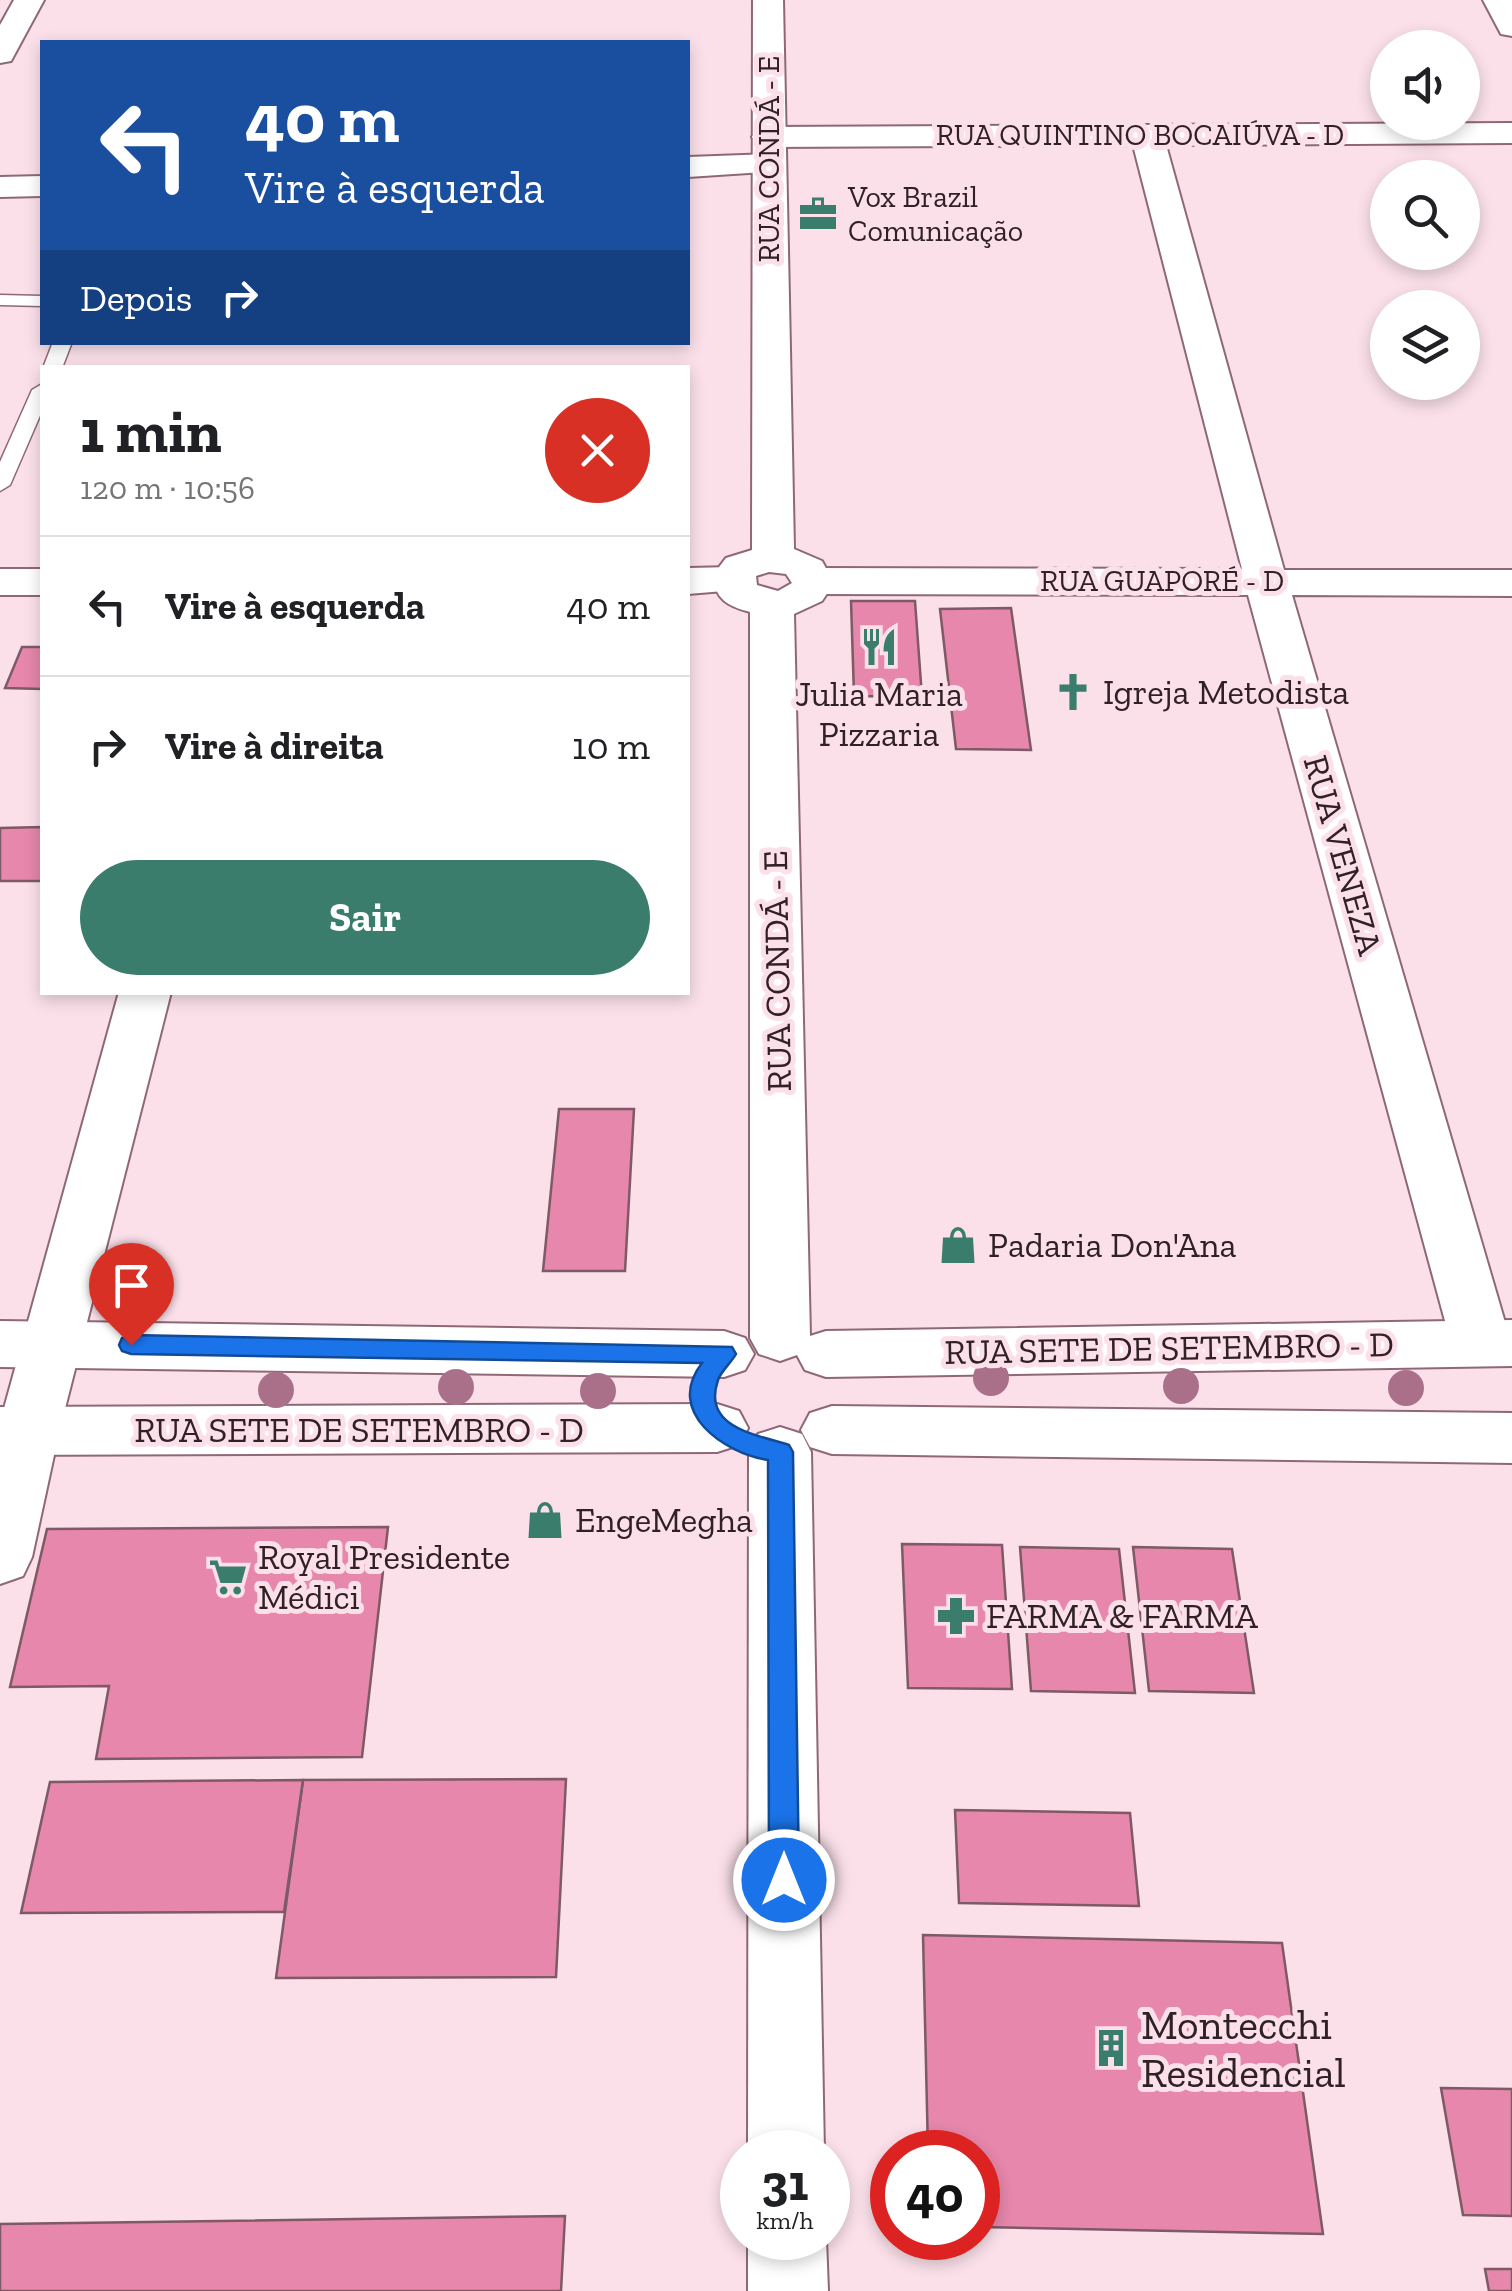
<!DOCTYPE html>
<html lang="pt">
<head>
<meta charset="utf-8">
<style>
	:root { --surface:#fff; --page:#f6f6f6; --text:#202124; --muted:#757577; --line:#e0e0e0; --accent:#3b7d6d }
	body { margin:0; font-family:"Zilla Slab",serif; background:var(--page); color:var(--text); height:100vh; display:flex; flex-direction:column; font-size:38px; white-space:nowrap }
	* { box-sizing:border-box; margin:0 }
	p { font-size:32px; color:var(--muted) }
	.icon { flex:none; width:55px; height:55px; fill:none; stroke:currentColor; stroke-width:2; stroke-linecap:round; stroke-linejoin:round }
	.map { position:relative; flex:1; overflow:hidden }
	.panel { position:absolute; left:40px; top:365px; width:650px; height:630px; display:flex; flex-direction:column; background:var(--surface); border-radius:0px; box-shadow:0 5px 15px #0003 }
	.panel>* { flex:none }
	.banner { position:absolute; left:40px; top:40px; width:650px; height:305px; border-radius:0px; box-shadow:0 5px 15px #0003; background:#1a4fa0; color:#fff; overflow:hidden }
	.tools { position:absolute; left:1370px; top:30px; display:grid; gap:20px }
	.tools a { display:grid; place-items:center; width:110px; height:110px; border-radius:50%; background:var(--surface); box-shadow:0 5px 15px #0003; font-size:50px }
	.speed { position:absolute; left:720px; top:2130px; display:flex; gap:20px; font-size:50px; font-weight:700; text-align:center }
	.speed>* { display:grid; place-content:center; width:130px; height:130px; border-radius:50%; background:var(--surface); box-shadow:0 5px 15px #0003; line-height:1 }
	.speed small { font-size:25px; font-weight:400 }
	.speed .limit { border:15px solid #d22; background:#fff; color:#111 }
	.pin { position:absolute; display:grid; place-items:center; width:85px; height:85px; color:#fff; margin:-102px -42px; border-radius:50% 50% 50% 0; rotate:-45deg; box-shadow:0 0 10px #0007 }
	.pin .icon { rotate:45deg }
	.me { position:absolute; width:110px; margin:-55px; rotate:0deg; stroke-linejoin:round; filter:drop-shadow(0 0 8px #0008) }
	.turn { display:flex; align-items:center; gap:35px; height:210px; padding:0 40px; font-size:45px }
	.turn .icon { width:130px; height:130px; stroke-width:2.5 }
	.turn b { display:block; font-size:70px; line-height:85px }
	.then { display:flex; align-items:center; height:95px; padding:0 40px; background:#0003; gap:20px; font-size:38px }
	.round { display:grid; place-items:center; flex:none; width:105px; height:105px; border-radius:52px; background:var(--page) }
	.headline { display:flex; align-items:center; justify-content:space-between; height:170px; padding:0 40px }
	h1 { font-size:60px; font-weight:800; line-height:75px }
	.cta { display:flex; gap:20px; margin-top:auto; padding:20px 40px }
	.cta a { flex:1; height:115px; border-radius:60px; background:var(--accent); color:#fff; font-size:40px; font-weight:800; line-height:115px; text-align:center }
	ul { padding:0; list-style:none }
	li { display:flex; align-items:center; gap:30px; height:140px; padding:0 40px; border-top:2px solid var(--line) }
	li div { flex:1 }
	li b { display:block; font-size:38px }
	li em { font-style:normal }
	.map>svg:first-child { display:block }
	.building { fill:#e687ab; stroke:#7e5966; stroke-width:2.5 }
	.lines { fill:none; stroke-linecap:round; stroke-linejoin:round }
	.lane-casing { stroke:#8f6876; stroke-width:3 }
	.street-casing { stroke:#8f6876; stroke-width:4 }
	.secondary-casing { stroke:#8f6876; stroke-width:4 }
	.lane { fill:#fff; fill-rule:evenodd }
	.street { fill:#fff; fill-rule:evenodd }
	.secondary { fill:#fff; fill-rule:evenodd }
	.tree { fill:#aa708a }
	.route { fill:#1a73e8; stroke:#114b97; stroke-width:2.5 }
	.labels { text-anchor:middle; dominant-baseline:central; stroke-width:10; stroke-linejoin:round; paint-order:stroke }
	.far-street-label { font-size:30px; fill:#312127; stroke:#fbe0e9 }
	.far-poi-label { font-size:30px; fill:#312127; stroke:#fbe0e9; text-anchor:start }
	.poi-label { font-size:35px; fill:#312127; stroke:#fbe0e9; text-anchor:start }
	.street-label { font-size:35px; fill:#312127; stroke:#fbe0e9 }
	.near-poi-label { font-size:42px; fill:#312127; stroke:#fbe0e9; text-anchor:start }
</style>
</head>
<body>
<div class="map">
<svg width="1512" height="2291" viewBox="0 0 1512 2291">
	<rect width="100%" height="100%" fill="#fbe0e9"/>
	<g class="building">
		<path d="M851,601H915L922,697L854,696Z"/>
		<path d="M1011,608L1031,750L956,749L940,609Z"/>
		<path d="M22,647H42V689L5,688Z"/>
		<path d="M42,827V881H0V828Z"/>
		<path d="M559,1109H634L625,1271H543Z"/>
		<path d="M388,1527L362,1757L96,1759L109,1686L10,1687L47,1529Z"/>
		<path d="M902,1544L1002,1545L1012,1689L908,1688Z"/>
		<path d="M1020,1547L1119,1549L1135,1693L1031,1691Z"/>
		<path d="M1133,1547L1232,1549L1254,1693L1149,1691Z"/>
		<path d="M566,1779L556,1977L276,1978L303,1780Z"/>
		<path d="M303,1780L284,1912L21,1913L50,1782Z"/>
		<path d="M955,1810L1130,1813L1139,1906L959,1903Z"/>
		<path d="M923,1935L1282,1943L1323,2234L978,2227V2152H928Z"/>
		<path d="M1441,2088L1512,2089V2216L1463,2215Z"/>
		<path d="M565,2216L561,2291H0V2224Z"/>
		<path d="M1485,2269H1512V2291H1489Z"/>
	</g>
	<g class="lines">
		<g class="lane-casing">
			<g id="lane">
				<path d="M0,295L42,296V306L0,305Z"/>
				<path d="M53,342H72L62,368H43Z"/>
				<path d="M42,384V411L10,485L0,491V462L32,390Z"/>
			</g>
		</g>
		<g class="street-casing">
			<g id="street">
				<path d="M1483,0H1512V36L1501,34Z"/>
				<path d="M1512,123V143L1166,145L1284,570H1512V596L1292,595L1511,1343L1502,1359L1481,1366L1460,1359L1451,1343L1248,595L812,594L797,590L791,581L797,572L812,568L1242,569L1133,145L769,147L757,144L752,137L757,130L769,127Z"/>
				<path d="M769,154L781,157L786,164L781,171L688,177V157Z"/>
				<path d="M42,176V196L0,197V177Z"/>
				<path d="M733,567L748,571L754,580L748,589L688,594V568Z"/>
				<rect x="0" y="569" width="42" height="26"/>
				<path d="M119,992H171L59,1432L32,1557L23,1576L0,1584V1423Z"/>
			</g>
		</g>
		<g class="secondary-casing">
			<g id="secondary">
				<path d="M14,0H44L11,61L0,63V25Z"/>
				<path d="M753,0H783L794,549L822,561L834,583L822,601L794,614L810,1336L826,1331L1512,1320V1366L826,1377L805,1370L797,1355L780,1361L759,1354L750,1338V612C727,606 715,599 713,575L726,558L752,550ZM769,572L786,574L792,583L778,591L757,585L756,576Z"/>
				<path d="M0,1321L724,1331L745,1338L754,1354L745,1370L724,1377L0,1367Z"/>
				<path d="M717,1404L739,1411L748,1428L739,1445L717,1452L0,1455V1407Z"/>
				<path d="M832,1406L1512,1413V1463L832,1454L810,1447L801,1430L810,1413Z"/>
				<path d="M780,1427L802,1434L811,1452L824,2152H748L749,1452L758,1434Z"/>
				<path d="M748,2238H826L828,2291H748Z"/>
			</g>
		</g>
		<use href="#lane" class="lane"/>
		<use href="#street" class="street"/>
		<use href="#secondary" class="secondary"/>
	</g>
	<g class="tree">
		<circle cx="991" cy="1378" r="18"/>
		<circle cx="1181" cy="1386" r="18"/>
		<circle cx="456" cy="1387" r="18"/>
		<circle cx="1406" cy="1388" r="18"/>
		<circle cx="276" cy="1390" r="18"/>
		<circle cx="598" cy="1391" r="18"/>
	</g>
	<path class="route" d="M131,1335L732,1347L736,1354C731,1363 721,1371 718,1380C701,1429 760,1435 789,1445L793,1452L799,1880L794,1890L784,1894L774,1890L769,1880L768,1460C724,1453 664,1412 702,1363L131,1354L122,1351L119,1345L122,1338Z"/>
	<defs>
		<g id="office-bare" transform="scale(3)"><path d="M-6-3h4V-5.5h4V-3h4V5H-6ZM-1-4.5V-3h2v-1.5ZM-6 0V1H6V0Z" fill="#3b7d6d" stroke="#fbe0e9" stroke-width="2.5" paint-order="stroke"/></g>
		<g id="restaurant-bare" transform="scale(3)"><path d="M-5-6h1v4h1v-4h1v4h1v-4h1v5L-1.5 .5V6h-2V.5L-5-1ZM5-6V6H3V1.5H1.5Q1.5-4 5-6Z" fill="#3b7d6d" stroke="#fbe0e9" stroke-width="2.5" paint-order="stroke"/></g>
		<g id="church-bare" transform="scale(3)"><path d="M-1.2-6h2.4v3.5h3.3v2.4h-3.3V6h-2.4V-.1h-3.3v-2.4h3.3Z" fill="#3b7d6d" stroke="#fbe0e9" stroke-width="2.5" paint-order="stroke"/></g>
		<g id="shop-bare" transform="scale(3)"><path d="M-5-2.5h2.3a2.7 3.5 0 0 1 5.4 0H5L5.5 6h-11ZM-1.5-2.5h3a1.5 2.3 0 0 0-3 0Z" fill="#3b7d6d" stroke="#fbe0e9" stroke-width="2.5" paint-order="stroke"/></g>
		<g id="supermarket-bare" transform="scale(3)"><path d="M-6-5.5h2.5l.6 2H6L4.5 2H-2.5L-4.4-4H-6ZM-1.5 3.2a1.3 1.3 0 1 0 .1 0ZM3 3.2a1.3 1.3 0 1 0 .1 0Z" fill="#3b7d6d" stroke="#fbe0e9" stroke-width="2.5" paint-order="stroke"/></g>
		<g id="pharmacy-bare" transform="scale(3)"><path d="M-2-6h4v4h4v4h-4v4h-4v-4h-4v-4h4Z" fill="#3b7d6d" stroke="#fbe0e9" stroke-width="2.5" paint-order="stroke"/></g>
		<g id="building-bare" transform="scale(3)"><path d="M-4-6H4V6H1V3H-1V6H-4ZM-2.5-4.3h1.7v1.8h-1.7ZM.8-4.3h1.7v1.8H.8ZM-2.5-1h1.7V.8h-1.7ZM.8-1h1.7V.8H.8Z" fill="#3b7d6d" stroke="#fbe0e9" stroke-width="2.5" paint-order="stroke"/></g>
	</defs>
	<g fill-rule="evenodd">
		<use href="#office-bare" x="818" y="214"/>
		<use href="#restaurant-bare" x="879" y="647"/>
		<use href="#church-bare" x="1073" y="692"/>
		<use href="#shop-bare" x="958" y="1245"/>
		<use href="#shop-bare" x="545" y="1520"/>
		<use href="#supermarket-bare" x="228" y="1577"/>
		<use href="#pharmacy-bare" x="956" y="1616"/>
		<use href="#building-bare" x="1111" y="2048"/>
	</g>
	<g class="labels">
		<g class="far-street-label">
			<text x="1140" y="135">RUA QUINTINO BOCAIÚVA - D</text>
			<text transform="translate(769 159) rotate(-90)">RUA CONDÁ - E</text>
			<text x="1162" y="581">RUA GUAPORÉ - D</text>
		</g>
		<g class="far-poi-label">
			<text x="848" y="197">Vox Brazil<tspan x="848" dy="34">Comunicação</tspan></text>
		</g>
		<g class="poi-label">
			<text x="1103" y="692">Igreja Metodista</text>
			<text x="879" y="694" text-anchor="middle">Julia Maria<tspan x="879" dy="40">Pizzaria</tspan></text>
			<text x="988" y="1245">Padaria Don'Ana</text>
			<text x="575" y="1520">EngeMegha</text>
			<text x="258" y="1557">Royal Presidente<tspan x="258" dy="40">Médici</tspan></text>
			<text x="986" y="1616">FARMA &amp; FARMA</text>
		</g>
		<g class="street-label">
			<text transform="translate(1343 855) rotate(74)">RUA VENEZA</text>
			<text transform="translate(777 971) rotate(-91)">RUA CONDÁ - E</text>
			<text transform="translate(1169 1348) rotate(-1)">RUA SETE DE SETEMBRO - D</text>
			<text x="359" y="1430">RUA SETE DE SETEMBRO - D</text>
		</g>
		<g class="near-poi-label">
			<text x="1141" y="2024">Montecchi<tspan x="1141" dy="48">Residencial</tspan></text>
		</g>
	</g>
</svg>
<div class="tools">
<a><svg class="icon" aria-label="sound" viewBox="0 0 24 24"><path d="M4 9h4l5-4v14l-5-4H4zM17 9q2 3 0 6"/></svg></a>
<a><svg class="icon" aria-label="search" viewBox="0 0 24 24"><circle cx="10" cy="10" r="6"/><path d="M15 15l6 6"/></svg></a>
<a><svg class="icon" aria-label="layers" viewBox="0 0 24 24"><path d="M12 4l9 5-9 5-9-5zM3 14l9 5 9-5"/></svg></a>
</div>
<div class="speed"><div>31<small>km/h</small></div><div class="limit">40</div></div>
<div class="pin" style="left:131px;top:1345px;background:#d93025"><svg class="icon" aria-label="arrive" viewBox="0 0 24 24"><path d="M6 21V4h12l-3 4 3 4H6"/></svg></div>
<svg class="me" style="left:784px;top:1880px" viewBox="-20 -20 40 40"><circle r="17" fill="#1a73e8" stroke="#fff" stroke-width="3"/><path d="M0-11L8 9 0 5-8 9z" fill="#fff"/></svg>
<div class="banner">
<div class="turn"><svg class="icon" aria-label="left" viewBox="0 0 24 24"><path d="M17 20v-9H6M10 6l-5 5 5 5"/></svg><div><b>40 m</b>Vire à esquerda</div></div>
<div class="then">Depois<svg class="icon" aria-label="right" viewBox="0 0 24 24"><path d="M7 20v-9h11M14 6l5 5-5 5"/></svg></div>
</div>
<section class="panel">
<div class="headline"><div><h1>1 min</h1><p>120 m · 10:56</p></div><a class="round" style="background:#d93025;color:#fff"><svg class="icon" aria-label="close" viewBox="0 0 24 24"><path d="M6 6l12 12M18 6L6 18"/></svg></a></div>
<ul>
<li><svg class="icon" aria-label="left" viewBox="0 0 24 24"><path d="M17 20v-9H6M10 6l-5 5 5 5"/></svg><div><b>Vire à esquerda</b></div><em>40 m</em></li>
<li><svg class="icon" aria-label="right" viewBox="0 0 24 24"><path d="M7 20v-9h11M14 6l5 5-5 5"/></svg><div><b>Vire à direita</b></div><em>10 m</em></li>
</ul>
<div class="cta"><a>Sair</a></div>
</section>
</div>
</body>
</html>
